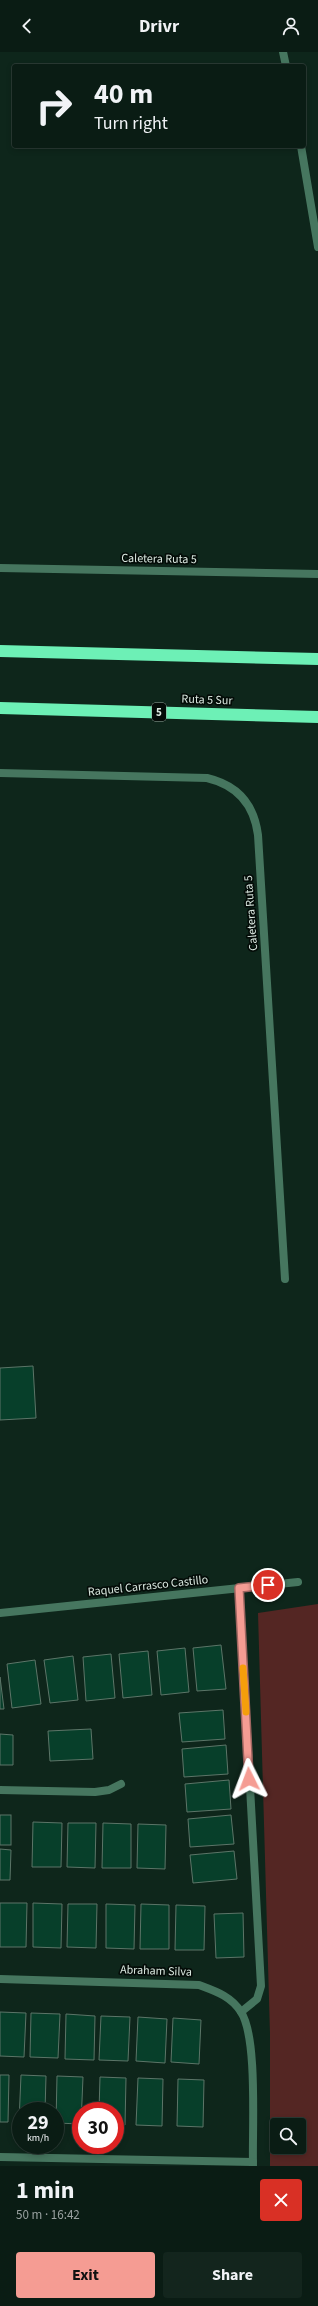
<!DOCTYPE html>
<html lang="en">
<head>
<meta charset="utf-8">
<style>
	:root { --surface:#0a1c14; --page:#13251d; --text:#f1f3f6; --muted:#99a1a0; --line:#2a3a34; --accent:#f59c93 }
	body { margin:0; font-family:"Source Sans 3",sans-serif; background:var(--page); color:var(--text); height:100vh; display:flex; flex-direction:column; font-size:15px; white-space:nowrap }
	* { box-sizing:border-box; margin:0 }
	p { font-size:13px; color:var(--muted) }
	.icon { flex:none; width:22px; height:22px; fill:none; stroke:currentColor; stroke-width:2; stroke-linecap:round; stroke-linejoin:round }
	.map { position:relative; height:2114px; overflow:hidden }
	.sheet { display:flex; flex-direction:column; background:var(--surface); flex:1 }
	.sheet>* { flex:none }
	.guide { position:absolute; left:12px; top:12px; width:294px; height:84px; border-radius:4px; box-shadow:0 2px 6px #0003,0 0 0 1px var(--line); background:#0a1c14; color:var(--text); overflow:hidden }
	.controls { position:absolute; left:270px; top:2066px; display:grid; gap:8px }
	.controls a { display:grid; place-items:center; width:36px; height:36px; border-radius:4px; background:var(--surface); box-shadow:0 2px 6px #0003,0 0 0 1px var(--line); font-size:20px }
	.speed { position:absolute; left:12px; top:2050px; display:flex; gap:8px; font-size:20px; font-weight:700; text-align:center }
	.speed>* { display:grid; place-content:center; width:52px; height:52px; border-radius:50%; background:var(--surface); box-shadow:0 2px 6px #0003,0 0 0 1px var(--line); line-height:1 }
	.speed small { font-size:10px; font-weight:400 }
	.speed .limit { border:6px solid #d22; background:#fff; color:#111 }
	.pin { position:absolute; display:grid; place-items:center; width:34px; height:34px; color:#fff; margin:-17px; border:2px solid #fff; border-radius:50%; box-shadow:0 1px 4px #0007 }
	.me { position:absolute; width:44px; margin:-22px; rotate:357deg; stroke-linejoin:round; filter:drop-shadow(0 0 3px #0008) }
	.turn { display:flex; align-items:center; gap:14px; height:84px; padding:0 16px; font-size:18px }
	.turn .icon { width:52px; height:52px; stroke-width:2.5 }
	.turn b { display:block; font-size:28px; line-height:34px }
	.round { display:grid; place-items:center; flex:none; width:42px; height:42px; border-radius:4px; background:var(--page) }
	.headline { display:flex; align-items:center; justify-content:space-between; height:68px; padding:0 16px }
	h1 { font-size:24px; font-weight:700; line-height:30px }
	.button { display:flex; gap:8px; margin-top:auto; padding:8px 16px }
	.button a { flex:1; height:46px; border-radius:4px; background:var(--accent); color:#111; font-size:16px; font-weight:700; line-height:46px; text-align:center }
	.button a+a { background:var(--page); color:var(--text) }
	header { display:flex; justify-content:space-between; align-items:center; height:52px; padding:0 16px; background:var(--surface); font-size:18px; font-weight:700 }
	.map>svg:first-child { display:block }
	.green { fill:#542623; fill-rule:evenodd }
	.building { fill:#073f2a; stroke:#5c7568 }
	.lines { fill:none; stroke-linecap:round; stroke-linejoin:round }
	.service { stroke:#46765f; stroke-width:8 }
	.minor { stroke:#46765f; stroke-width:8 }
	.motorway { stroke:#6df0b6; stroke-width:12 }
	.route-casing { stroke:#9f6560; stroke-width:10 }
	.route { stroke:#f59c93; stroke-width:7 }
	.slow { stroke:#f59e0b; stroke-width:7 }
	.labels { text-anchor:middle; dominant-baseline:central; stroke-width:3.5; stroke-linejoin:round; paint-order:stroke }
	.shield { fill:#040c08; stroke:#9aa7a0; stroke-width:1 }
	.shield-label { font-size:11px; font-weight:bold; fill:#dbe9e1 }
	.street-label { font-size:12px; fill:#dbe9e1; stroke:#040c08 }
</style>
</head>
<body>
<header><svg class="icon" aria-label="back" viewBox="0 0 24 24"><path d="M15 5l-7 7 7 7"/></svg>Drivr<svg class="icon" aria-label="person" viewBox="0 0 24 24"><circle cx="12" cy="8" r="4"/><path d="M4 21q1-7 8-7t8 7"/></svg></header>
<div class="map">
<svg width="318" height="2114" viewBox="0 0 318 2114">
	<rect width="100%" height="100%" fill="#0e261b"/>
	<path class="green" d="M318,1552V2114H270V1982L258,1561ZM277,2073H299V2095H277Z"/>
	<g class="building">
		<path d="M33,1314L36,1366L0,1368V1316Z"/>
		<path d="M221,1593L226,1637L197,1639L193,1596Z"/>
		<path d="M185,1596L189,1640L161,1643L157,1599Z"/>
		<path d="M148,1599L152,1643L123,1646L119,1602Z"/>
		<path d="M111,1602L115,1646L86,1649L83,1605Z"/>
		<path d="M73,1604L78,1648L50,1651L44,1608Z"/>
		<path d="M35,1608L41,1652L12,1656L7,1612Z"/>
		<path d="M0,1625L4,1657H0Z"/>
		<path d="M223,1658L225,1687L182,1690L179,1661Z"/>
		<path d="M91,1677L93,1707L50,1709L48,1679Z"/>
		<path d="M0,1682L13,1683V1713H0Z"/>
		<path d="M226,1693L228,1722L184,1725L182,1697Z"/>
		<path d="M229,1728L231,1757L187,1760L185,1732Z"/>
		<rect x="0" y="1763" width="11" height="30"/>
		<path d="M231,1763L234,1792L190,1795L188,1767Z"/>
		<path d="M33,1770L62,1771L61,1815H32Z"/>
		<path d="M68,1771H96L95,1816L67,1815Z"/>
		<path d="M103,1771L131,1772V1816H102Z"/>
		<path d="M138,1772L166,1773L165,1817L137,1816Z"/>
		<path d="M0,1797L11,1798L10,1828H0Z"/>
		<path d="M234,1799L237,1827L193,1831L190,1803Z"/>
		<path d="M0,1851H27L26,1895H0Z"/>
		<path d="M33,1851L62,1852L61,1896L33,1895Z"/>
		<path d="M68,1852H97L96,1896L67,1895Z"/>
		<path d="M106,1852L135,1853L134,1897L106,1896Z"/>
		<path d="M141,1852L169,1853V1897H140Z"/>
		<path d="M176,1853L205,1854L204,1898H175Z"/>
		<path d="M243,1861L244,1905L216,1906L214,1862Z"/>
		<path d="M0,1960L26,1961L24,2005L0,2004Z"/>
		<path d="M31,1961L60,1962L58,2006L30,2005Z"/>
		<path d="M66,1962L95,1964L94,2008L65,2007Z"/>
		<path d="M101,1964L130,1965L128,2009L99,2008Z"/>
		<path d="M138,1965L167,1967L165,2011L136,2009Z"/>
		<path d="M173,1966L201,1968L199,2012L171,2010Z"/>
		<path d="M0,2023H9L8,2070H0Z"/>
		<path d="M21,2023L46,2024L45,2059H21V2070H19Z"/>
		<path d="M57,2024L83,2025L81,2072L56,2071Z"/>
		<path d="M100,2025L126,2026L125,2073H115V2059H99Z"/>
		<path d="M138,2026L163,2027L162,2074L136,2073Z"/>
		<path d="M178,2027L204,2028L203,2075L177,2074Z"/>
	</g>
	<g class="lines">
		<g class="service">
			<path d="M283,0L286,14"/>
			<path d="M301,94L318,195"/>
		</g>
		<g class="minor">
			<path d="M0,516L318,522"/>
			<path d="M0,721L207,726C237,733 254,752 258,783L285,1227"/>
			<path d="M239,1536L261,1934L257,1947L241,1960"/>
			<path d="M0,1561L298,1530"/>
			<path d="M0,1738L95,1740L109,1738L121,1732"/>
			<path d="M0,1927L199,1933C215,1939 231,1944 241,1960C258,1986 252,2079 253,2114"/>
			<path d="M0,2105L253,2110"/>
		</g>
		<g class="motorway">
			<path d="M0,599L318,607"/>
			<path d="M0,656L318,665"/>
		</g>
	</g>
	<g class="lines">
		<g class="route-casing">
			<path id="route" d="M249,1727L239,1536L268,1533"/>
		</g>
		<use href="#route" class="route"/>
		<path class="slow" d="M243,1616L246,1660"/>
	</g>
	<g class="labels">
		<rect class="shield" x="152" y="651" width="14" height="18" rx="3"/>
		<g class="shield-label">
			<text x="159" y="660">5</text>
		</g>
		<g class="street-label">
			<text transform="translate(159 507) rotate(1)">Caletera Ruta 5</text>
			<text transform="translate(207 648) rotate(2)">Ruta 5 Sur</text>
			<text transform="translate(251 861) rotate(-94)">Caletera Ruta 5</text>
			<text transform="translate(148 1534) rotate(-6)">Raquel Carrasco Castillo</text>
			<text transform="translate(156 1919) rotate(2)">Abraham Silva</text>
		</g>
	</g>
</svg>
<div class="controls">
<a><svg class="icon" aria-label="search" viewBox="0 0 24 24"><circle cx="10" cy="10" r="6"/><path d="M15 15l6 6"/></svg></a>
</div>
<div class="speed"><div>29<small>km/h</small></div><div class="limit">30</div></div>
<div class="pin" style="left:268px;top:1533px;background:#d93025"><svg class="icon" aria-label="arrive" viewBox="0 0 24 24"><path d="M6 21V4h12l-3 4 3 4H6"/></svg></div>
<svg class="me" style="left:249px;top:1727px" viewBox="-20 -20 40 40"><path d="M0-17L14 15 0 8-14 15z" fill="#f59c93" stroke="#fff" stroke-width="4"/></svg>
<div class="guide">
<div class="turn"><svg class="icon" aria-label="right" viewBox="0 0 24 24"><path d="M7 20v-9h11M14 6l5 5-5 5"/></svg><div><b>40 m</b>Turn right</div></div>
</div>
</div>
<section class="sheet">
<div class="headline"><div><h1>1 min</h1><p>50 m · 16:42</p></div><a class="round" style="background:#d93025;color:#fff"><svg class="icon" aria-label="close" viewBox="0 0 24 24"><path d="M6 6l12 12M18 6L6 18"/></svg></a></div>
<div class="button"><a>Exit</a><a>Share</a></div>
</section>
</body>
</html>
